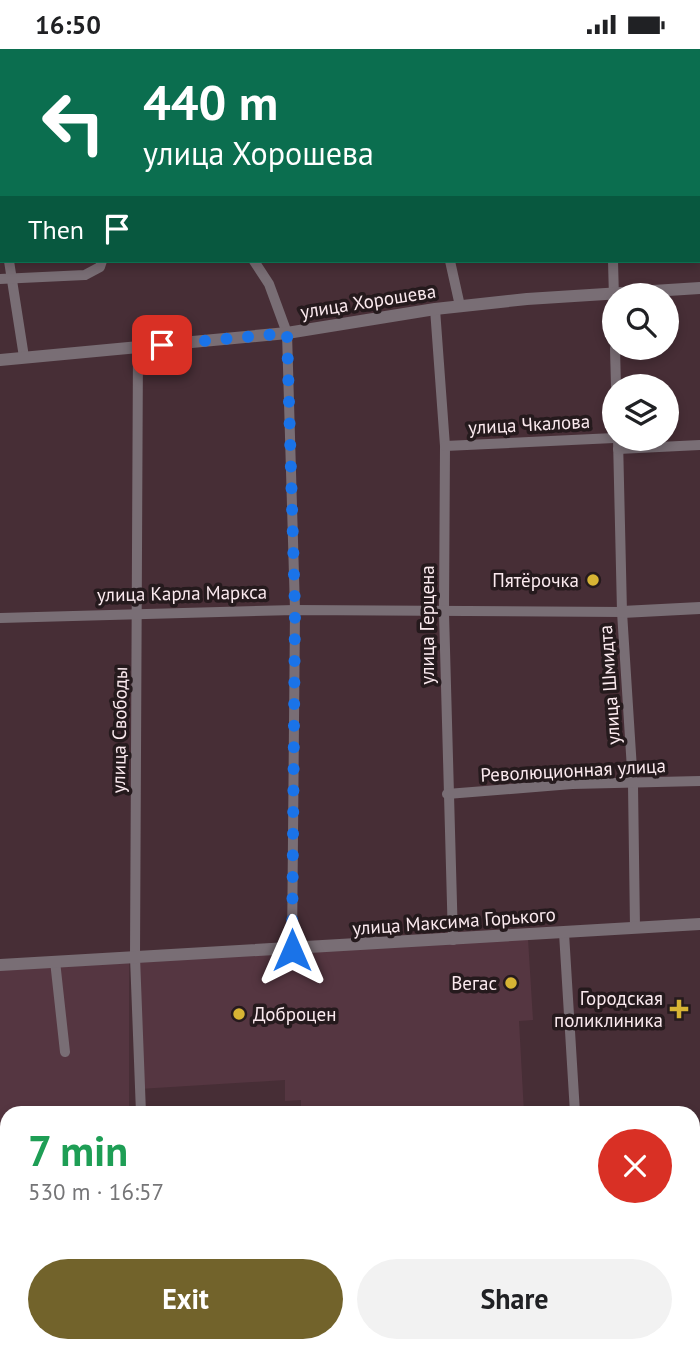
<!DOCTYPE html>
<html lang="en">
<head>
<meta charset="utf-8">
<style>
	:root { --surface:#fff; --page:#f2f2f2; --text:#202124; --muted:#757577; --accent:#72632b }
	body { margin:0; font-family:"PT Sans",sans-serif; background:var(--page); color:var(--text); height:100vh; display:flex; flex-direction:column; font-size:26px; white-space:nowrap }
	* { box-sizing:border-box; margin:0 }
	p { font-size:23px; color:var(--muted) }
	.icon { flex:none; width:38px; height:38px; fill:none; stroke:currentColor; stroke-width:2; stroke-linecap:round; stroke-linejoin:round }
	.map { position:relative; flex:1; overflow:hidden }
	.side { position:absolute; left:0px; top:1057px; width:700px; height:247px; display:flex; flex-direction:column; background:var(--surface); border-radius:21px 21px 0 0; box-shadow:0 4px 10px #0003 }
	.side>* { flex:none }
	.hud { position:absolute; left:0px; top:0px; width:700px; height:214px; box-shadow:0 4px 10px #0003; background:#0b6e4f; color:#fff; overflow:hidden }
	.fabs { position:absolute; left:602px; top:234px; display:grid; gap:14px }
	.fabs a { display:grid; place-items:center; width:77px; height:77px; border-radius:50%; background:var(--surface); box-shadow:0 4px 10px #0003; font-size:35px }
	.pin { position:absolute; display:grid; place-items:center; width:60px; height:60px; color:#fff; margin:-30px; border-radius:14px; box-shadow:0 4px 10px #0006 }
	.me { position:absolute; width:77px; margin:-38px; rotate:0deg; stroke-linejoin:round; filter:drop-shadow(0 0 5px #0008) }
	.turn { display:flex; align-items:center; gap:24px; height:147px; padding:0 28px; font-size:32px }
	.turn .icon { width:91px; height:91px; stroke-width:2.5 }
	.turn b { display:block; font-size:49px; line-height:60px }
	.then { display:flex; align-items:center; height:66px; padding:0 28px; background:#0003; gap:14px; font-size:26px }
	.round { display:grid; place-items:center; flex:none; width:74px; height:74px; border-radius:37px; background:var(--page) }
	.summary { display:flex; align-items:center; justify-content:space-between; height:119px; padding:0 28px }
	h1 { font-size:42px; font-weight:600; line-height:52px; color:#1e9e55 }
	.primary-button { display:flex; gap:14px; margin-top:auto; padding:14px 28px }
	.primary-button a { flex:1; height:80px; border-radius:42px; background:var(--accent); color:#fff; font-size:28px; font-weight:600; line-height:80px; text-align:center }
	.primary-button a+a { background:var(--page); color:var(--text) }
	.status { display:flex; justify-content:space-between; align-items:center; height:49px; padding:0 35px; background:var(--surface); direction:ltr }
	.status svg { height:19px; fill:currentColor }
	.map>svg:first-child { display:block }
	.built { fill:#553641 }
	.green { fill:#633124 }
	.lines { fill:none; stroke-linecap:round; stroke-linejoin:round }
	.minor { stroke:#796e75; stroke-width:10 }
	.tertiary { stroke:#796e75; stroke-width:12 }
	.route { stroke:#1a73e8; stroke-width:12; stroke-dasharray:0 21.6 }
	.poi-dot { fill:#d7b434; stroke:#251a1d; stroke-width:2.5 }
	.labels { text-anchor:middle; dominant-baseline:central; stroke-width:7; stroke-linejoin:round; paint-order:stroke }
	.street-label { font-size:19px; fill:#fbeaef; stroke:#251a1d }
	.poi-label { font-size:19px; fill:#fbeaef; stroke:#251a1d; text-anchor:end }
</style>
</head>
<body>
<div class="status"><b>16:50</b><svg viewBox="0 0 49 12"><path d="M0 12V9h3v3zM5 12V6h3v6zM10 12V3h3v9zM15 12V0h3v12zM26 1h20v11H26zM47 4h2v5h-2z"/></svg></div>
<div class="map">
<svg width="700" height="1303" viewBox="0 0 700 1303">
	<rect width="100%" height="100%" fill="#472e36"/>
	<g class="built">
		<path d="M528,890L533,971L519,972L524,1064H301V1051L285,1052V1031L139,1040L136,913Z"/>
		<path d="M129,914V1064H7V1130L0,1131V919Z"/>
		<rect x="693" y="1115" width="7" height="172"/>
	</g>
	<rect class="green" x="693" y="1121" width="7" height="41"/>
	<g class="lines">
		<g class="minor">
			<path d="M111,0L112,2"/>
			<path d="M290,0L291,2"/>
			<path d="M409,0L410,2"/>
			<path d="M216,2L218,0"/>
			<path d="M698,139H700"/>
			<path d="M0,163L2,172"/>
			<path d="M9,212L24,308"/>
			<path d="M254,212L269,235L287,284L295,561L292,901"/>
			<path d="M450,212L460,257"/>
			<path d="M613,212L614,249"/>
			<path d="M0,230L85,226L100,218L102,212"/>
			<path d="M435,260L445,397L444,564L453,891"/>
			<path d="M138,298L135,908L141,1064"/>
			<path d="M615,299L616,338"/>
			<path d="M618,390L622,563L633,736L635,879"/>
			<path d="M445,397L614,389"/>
			<path d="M618,400L700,396"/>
			<path d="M0,569L295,561L622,563"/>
			<path d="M447,745L572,735L700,732"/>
			<path d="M564,884L575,1064"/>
			<path d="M55,912L65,1003"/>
			<path d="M0,1133H7"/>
			<path d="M693,1294L700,1293"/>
			<path d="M140,1303V1297"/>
			<path d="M297,1303L298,1297"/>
			<path d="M314,1303L548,1297"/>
		</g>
		<g class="tertiary">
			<path d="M0,311L287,284L435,260L527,250L700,239"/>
			<path d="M622,563L700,559"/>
			<path d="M0,916L700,875"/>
		</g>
	</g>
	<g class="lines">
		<path class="route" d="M162,296L287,284L295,561L292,901"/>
	</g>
	<g class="poi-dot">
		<circle cx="593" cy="531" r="7"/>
		<circle cx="511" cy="934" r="7"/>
		<path d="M675.5 949.5h7v7h7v7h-7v7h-7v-7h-7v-7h7z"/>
		<circle cx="239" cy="965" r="7"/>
	</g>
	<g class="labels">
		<g class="street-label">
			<text transform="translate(368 252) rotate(-9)">улица Хорошева</text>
			<text transform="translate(529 375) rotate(-3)">улица Чкалова</text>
			<text transform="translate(182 544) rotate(-1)">улица Карла Маркса</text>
			<text transform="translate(427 576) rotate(-90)">улица Герцена</text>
			<text transform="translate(609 636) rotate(-94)">улица Шмидта</text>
			<text transform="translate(119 681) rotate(-89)">улица Свободы</text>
			<text transform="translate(573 721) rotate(-3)">Революционная улица</text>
			<text transform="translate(454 872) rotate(-4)">улица Максима Горького</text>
		</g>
		<g class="poi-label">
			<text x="579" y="531">Пятёрочка</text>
			<text x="497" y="934">Вегас</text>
			<text x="663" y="949">Городская<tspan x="663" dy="22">поликлиника</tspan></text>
			<text x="253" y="965" text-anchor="start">Доброцен</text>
		</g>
	</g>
</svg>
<div class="fabs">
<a><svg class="icon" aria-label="search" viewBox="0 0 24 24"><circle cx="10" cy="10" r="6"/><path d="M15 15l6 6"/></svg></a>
<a><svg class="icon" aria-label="layers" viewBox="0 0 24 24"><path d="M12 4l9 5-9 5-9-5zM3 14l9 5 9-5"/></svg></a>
</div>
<div class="pin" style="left:162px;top:296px;background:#d93025"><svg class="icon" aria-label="arrive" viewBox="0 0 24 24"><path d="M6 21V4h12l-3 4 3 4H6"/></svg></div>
<svg class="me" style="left:292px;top:901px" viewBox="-20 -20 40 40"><path d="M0-17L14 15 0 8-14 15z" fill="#1a73e8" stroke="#fff" stroke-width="4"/></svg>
<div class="hud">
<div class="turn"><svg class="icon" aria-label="left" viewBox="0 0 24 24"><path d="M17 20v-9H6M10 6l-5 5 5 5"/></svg><div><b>440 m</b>улица Хорошева</div></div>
<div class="then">Then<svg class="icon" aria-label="arrive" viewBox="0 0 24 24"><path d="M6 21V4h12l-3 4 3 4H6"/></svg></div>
</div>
<section class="side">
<div class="summary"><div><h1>7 min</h1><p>530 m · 16:57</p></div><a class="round" style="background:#d93025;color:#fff"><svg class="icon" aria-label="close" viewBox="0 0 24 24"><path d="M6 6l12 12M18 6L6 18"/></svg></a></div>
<div class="primary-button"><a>Exit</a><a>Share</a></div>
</section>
</div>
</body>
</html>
